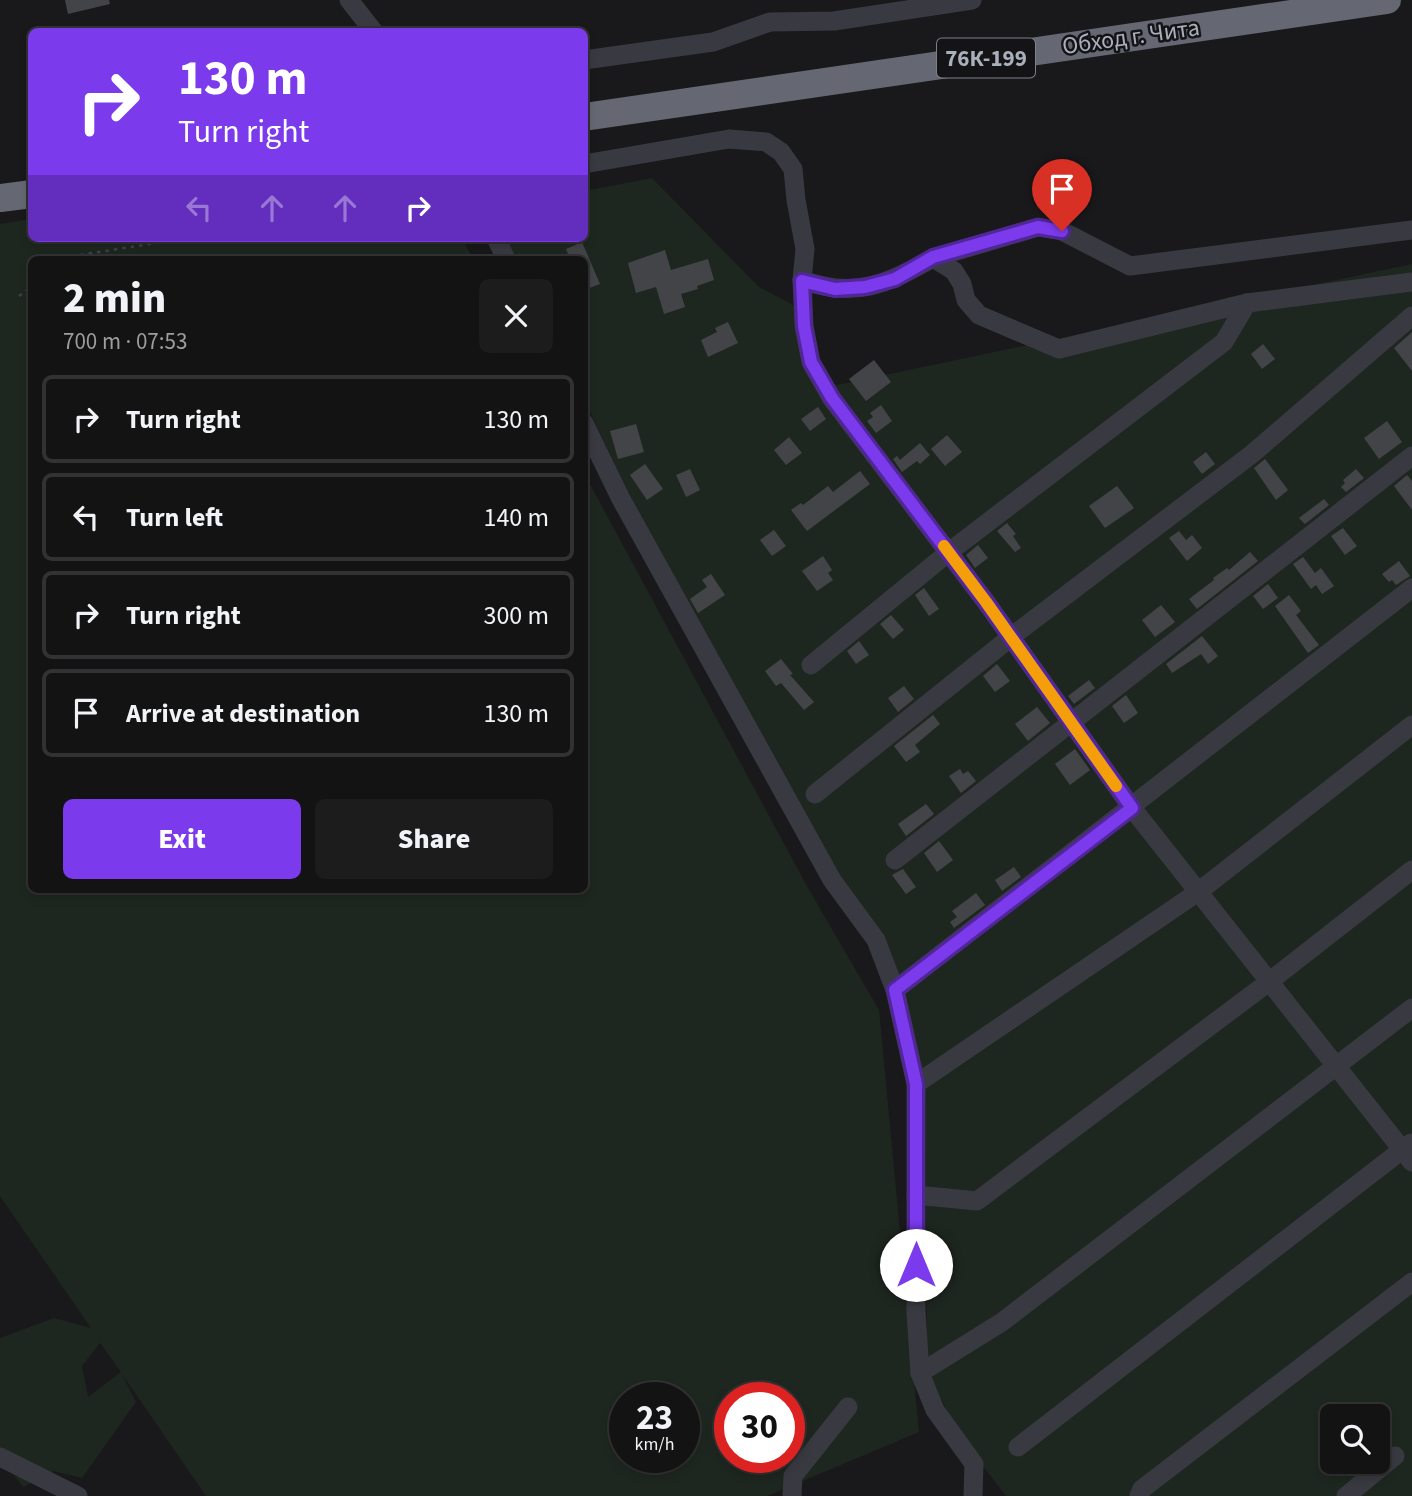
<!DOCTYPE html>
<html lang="en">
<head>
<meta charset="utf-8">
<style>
	:root { --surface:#131314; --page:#1c1c1d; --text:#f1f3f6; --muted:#9d9ea0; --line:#323234; --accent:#7c3aed }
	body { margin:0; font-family:"Source Sans 3",sans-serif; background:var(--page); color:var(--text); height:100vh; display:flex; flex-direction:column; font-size:26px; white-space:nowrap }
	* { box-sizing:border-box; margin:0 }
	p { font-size:23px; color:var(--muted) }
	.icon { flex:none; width:38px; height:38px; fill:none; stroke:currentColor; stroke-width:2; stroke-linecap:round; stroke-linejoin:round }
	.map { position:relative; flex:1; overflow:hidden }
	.side { position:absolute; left:28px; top:256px; width:560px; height:637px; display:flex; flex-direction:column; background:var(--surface); border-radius:10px; box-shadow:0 4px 10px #0003,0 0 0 2px var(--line) }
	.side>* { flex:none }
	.top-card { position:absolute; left:28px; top:28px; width:560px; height:214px; border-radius:10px; box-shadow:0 4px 10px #0003,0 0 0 2px var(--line); background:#7c3aed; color:#fff; overflow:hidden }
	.tools { position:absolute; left:1320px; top:1404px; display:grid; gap:14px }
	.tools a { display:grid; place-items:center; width:70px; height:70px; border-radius:10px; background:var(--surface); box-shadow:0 4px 10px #0003,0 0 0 2px var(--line); font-size:35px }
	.speed { position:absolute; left:609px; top:1382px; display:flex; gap:14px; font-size:35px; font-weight:700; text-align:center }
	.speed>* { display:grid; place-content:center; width:91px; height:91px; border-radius:50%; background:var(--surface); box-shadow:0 4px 10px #0003,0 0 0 2px var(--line); line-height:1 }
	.speed small { font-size:18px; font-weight:400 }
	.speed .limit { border:10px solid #d22; background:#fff; color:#111 }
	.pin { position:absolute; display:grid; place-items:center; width:60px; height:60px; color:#fff; margin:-72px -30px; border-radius:50% 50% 50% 0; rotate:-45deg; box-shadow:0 0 7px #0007 }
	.pin .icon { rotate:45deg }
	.me { position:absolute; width:77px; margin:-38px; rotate:0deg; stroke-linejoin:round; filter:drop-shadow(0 0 5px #0008) }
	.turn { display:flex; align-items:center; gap:24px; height:147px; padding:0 35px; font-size:32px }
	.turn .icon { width:91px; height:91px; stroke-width:2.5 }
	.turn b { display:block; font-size:49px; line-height:60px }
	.lanes { display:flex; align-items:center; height:66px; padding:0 35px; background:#0003; justify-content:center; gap:35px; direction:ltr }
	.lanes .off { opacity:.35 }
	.round { display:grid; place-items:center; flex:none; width:74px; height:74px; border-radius:10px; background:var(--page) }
	.summary { display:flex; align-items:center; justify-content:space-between; height:119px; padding:0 35px }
	h1 { font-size:42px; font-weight:800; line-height:52px }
	.cta { display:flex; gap:14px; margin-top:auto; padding:14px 35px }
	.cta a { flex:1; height:80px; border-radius:10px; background:var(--accent); color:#fff; font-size:28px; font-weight:800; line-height:80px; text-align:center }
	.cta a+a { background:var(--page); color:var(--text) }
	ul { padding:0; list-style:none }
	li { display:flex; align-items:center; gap:21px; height:88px; margin:0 14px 10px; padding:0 21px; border:4px solid var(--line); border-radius:10px }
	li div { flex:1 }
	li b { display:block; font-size:26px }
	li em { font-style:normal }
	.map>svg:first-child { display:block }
	.green { fill:#1e271f; fill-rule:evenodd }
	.building { fill:#434448 }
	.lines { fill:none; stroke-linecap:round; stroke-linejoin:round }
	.path { stroke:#3f4148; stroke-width:2.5; stroke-dasharray:3.5 5; stroke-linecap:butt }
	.minor { stroke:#393a41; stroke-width:19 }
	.highway { stroke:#656872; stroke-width:28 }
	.route-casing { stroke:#51269a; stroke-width:18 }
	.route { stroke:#7c3aed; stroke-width:12 }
	.slow { stroke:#f59e0b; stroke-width:12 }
	.labels { text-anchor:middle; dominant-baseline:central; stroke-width:5; stroke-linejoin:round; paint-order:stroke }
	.shield { fill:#141416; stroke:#7d808a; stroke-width:2 }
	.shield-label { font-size:23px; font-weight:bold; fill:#aaafbc }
	.street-label { font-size:24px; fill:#aaafbc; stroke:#141416 }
</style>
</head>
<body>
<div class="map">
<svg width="1412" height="1496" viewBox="0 0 1412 1496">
	<rect width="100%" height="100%" fill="#19191b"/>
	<g class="green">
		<path d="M652,178L759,287L797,307L828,387L1412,264V1496H1006L961,1438L927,1372L925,1081L908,1017L838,879L636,509L585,401L584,259H516L506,238H584L585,191ZM1332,1416H1377V1461H1332Z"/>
		<path d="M31,219L32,238H462L473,259H32V889H584L585,475L808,888L879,1010L919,1432L767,1496H206L122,1374L136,1402L82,1478L54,1471L23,1487L0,1456V1338L54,1318L91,1328L0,1196V224ZM100,1343L121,1372L88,1397L82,1366ZM625,1398H684V1458H625ZM730,1398H789V1458H730Z"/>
	</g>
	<g class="building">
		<path d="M65,0H109L110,4L68,14Z"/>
		<path d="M582,242L600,284L584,290V259H570L566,249Z"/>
		<path d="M665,250L671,270L708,259L714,280L697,286L698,289L681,294L685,307L664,314L656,287L636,293L628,263Z"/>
		<path d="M728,322L738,343L708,357L701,340L717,332L715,328Z"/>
		<path d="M1412,332V371L1394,348Z"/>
		<path d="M1263,344L1275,359L1262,369L1251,354Z"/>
		<path d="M874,360L891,382L866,401L849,379Z"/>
		<path d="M881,405L892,421L876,433L867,421L873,417L870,413Z"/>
		<path d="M818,407L826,419L810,431L801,419Z"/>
		<path d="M1387,421L1402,442L1379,459L1364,438Z"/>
		<path d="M636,424L644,452L618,459L610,431Z"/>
		<path d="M947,435L962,452L945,466L931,449Z"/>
		<path d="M789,437L802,453L786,465L774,450Z"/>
		<path d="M920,443L930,455L920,464L917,461L902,472L893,459L897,456L900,460Z"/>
		<path d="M1206,452L1215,464L1202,474L1193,462Z"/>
		<path d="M1265,459L1288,490L1276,500L1254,468Z"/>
		<path d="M645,464L663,489L647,500L630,475Z"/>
		<path d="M690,469L700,490L686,497L676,475Z"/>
		<path d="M1356,469L1364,478L1346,492L1341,487L1345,483L1343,480Z"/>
		<path d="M860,471L870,484L807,531L791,510L801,503L803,505L828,486L833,492Z"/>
		<path d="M1407,475L1412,481V510L1394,486Z"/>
		<path d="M1117,486L1134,508L1105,528L1089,506Z"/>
		<path d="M1324,499L1329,505L1305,524L1299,518Z"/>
		<path d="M1007,523L1016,534L1013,536L1021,548L1015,552L997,531Z"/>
		<path d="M1343,528L1357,546L1345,555L1331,536Z"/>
		<path d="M774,530L786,546L772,556L760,540Z"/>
		<path d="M1179,531L1186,540L1192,535L1202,548L1187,561L1169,538Z"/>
		<path d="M978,545L988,558L975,568L966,555Z"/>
		<path d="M1250,552L1258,561L1197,609L1189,599L1214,580L1213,578L1227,568L1229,570Z"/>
		<path d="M823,556L832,570L828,573L833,580L817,591L802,571Z"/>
		<path d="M1303,557L1315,573L1321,568L1334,586L1322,594L1316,585L1311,589L1293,564Z"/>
		<path d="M1399,561L1410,576L1396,585L1392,580L1389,582L1382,574Z"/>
		<path d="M711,574L725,595L698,613L690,599L707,587L702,580Z"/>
		<path d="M1268,584L1278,598L1263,609L1253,596Z"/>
		<path d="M924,588L939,609L929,616L915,595Z"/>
		<path d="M1289,595L1301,611L1296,615L1319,645L1308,653L1275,606Z"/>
		<path d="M1161,605L1175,622L1155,637L1142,620Z"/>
		<path d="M891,615L904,630L893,639L880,624Z"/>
		<path d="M1202,636L1218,656L1208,664L1201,654L1172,673L1166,664Z"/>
		<path d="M859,641L869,655L856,664L847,651Z"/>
		<path d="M781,659L793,674L790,675L814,702L804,710L781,683L776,686L765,671Z"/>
		<path d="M997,664L1010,681L995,692L983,676Z"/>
		<path d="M1089,680L1095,688L1074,704L1068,696Z"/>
		<path d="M904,686L914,699L898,712L888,698Z"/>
		<path d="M1126,695L1138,713L1124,723L1112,706Z"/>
		<path d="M1037,707L1050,723L1028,741L1015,724Z"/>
		<path d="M933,715L940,724L915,745L920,752L906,762L894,746Z"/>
		<path d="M1075,749L1090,770L1070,785L1055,764Z"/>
		<path d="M960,769L963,774L968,771L976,781L961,793L949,776Z"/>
		<path d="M926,804L934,814L906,836L898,824Z"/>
		<path d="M939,841L953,860L937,872L924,853Z"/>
		<path d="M1014,867L1021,877L1002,891L995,880Z"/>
		<path d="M903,869L916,887L906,894L892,875Z"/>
		<path d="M976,893L985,905L954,928L950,922L957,917L952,911Z"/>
	</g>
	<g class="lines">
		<g class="path">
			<path d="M64,259L67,257L188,238"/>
			<path d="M19,296L32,286"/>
		</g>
		<g class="minor">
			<path d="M349,0L374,32"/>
			<path d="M584,60L713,42L770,22L834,21L972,0"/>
			<path d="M584,164L729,139L766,142L781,152L793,169L796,200L805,249L802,280L804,326L811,362L832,399L986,602L1132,808L1412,1162"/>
			<path d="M496,238L506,259"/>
			<path d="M933,258L1038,227L1062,231L1130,266L1412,230"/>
			<path d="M802,280C855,299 887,284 933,258L954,271L962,284L966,300L979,315L1059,349L1247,303L1412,282"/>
			<path d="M584,423L621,499L832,880L876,940L895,990L916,1084V1311L920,1373L935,1410L974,1464L973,1496"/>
			<path d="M811,665L949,552L1224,342L1247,303"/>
			<path d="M815,794L1011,637L1252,454L1412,316"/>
			<path d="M895,860L1412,456"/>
			<path d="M895,990L1412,588"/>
			<path d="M916,1084L1198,892L1412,725"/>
			<path d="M916,1195L977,1201L1270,981L1412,870"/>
			<path d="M920,1373L1002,1322L1412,1008"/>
			<path d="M1018,1447L1411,1143"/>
			<path d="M0,1457L78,1496"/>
			<path d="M792,1496L793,1476L848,1407"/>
			<path d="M1139,1496L1142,1489L1412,1282"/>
			<path d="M1346,1496L1395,1456"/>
		</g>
		<g class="highway">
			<path d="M584,117L1387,0"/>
			<path d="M0,198L32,194"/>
		</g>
	</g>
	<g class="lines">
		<g class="route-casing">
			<path id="route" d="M916,1265V1084L895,990L1132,808L986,602L832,398L811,362L804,326L802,281L835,289L865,287L895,279L933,257L1038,227L1062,231"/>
		</g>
		<use href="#route" class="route"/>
		<path class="slow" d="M944,546L986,602L1116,786"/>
	</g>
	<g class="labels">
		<rect class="shield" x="937" y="38.5" width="98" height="39" rx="5"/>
		<g class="shield-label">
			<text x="986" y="58">76К-199</text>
		</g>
		<g class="street-label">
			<text transform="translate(1131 37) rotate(-8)">Обход г. Чита</text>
		</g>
	</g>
</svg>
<div class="tools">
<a><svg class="icon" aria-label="search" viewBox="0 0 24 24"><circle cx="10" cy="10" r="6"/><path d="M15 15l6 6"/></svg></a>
</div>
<div class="speed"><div>23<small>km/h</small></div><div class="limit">30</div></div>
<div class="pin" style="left:1062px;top:231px;background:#d93025"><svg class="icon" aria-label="arrive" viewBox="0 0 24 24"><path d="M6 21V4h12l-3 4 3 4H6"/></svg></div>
<svg class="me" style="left:916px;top:1265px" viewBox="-20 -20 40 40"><circle r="19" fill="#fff"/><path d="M0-13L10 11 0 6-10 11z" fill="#7c3aed"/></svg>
<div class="top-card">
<div class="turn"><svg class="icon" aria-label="right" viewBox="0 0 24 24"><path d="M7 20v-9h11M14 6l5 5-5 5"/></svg><div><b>130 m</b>Turn right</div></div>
<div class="lanes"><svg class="icon off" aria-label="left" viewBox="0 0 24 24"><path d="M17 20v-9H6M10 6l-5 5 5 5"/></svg><svg class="icon off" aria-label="ahead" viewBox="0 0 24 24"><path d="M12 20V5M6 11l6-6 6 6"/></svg><svg class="icon off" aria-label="ahead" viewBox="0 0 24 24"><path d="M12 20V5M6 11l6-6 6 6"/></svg><svg class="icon" aria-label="right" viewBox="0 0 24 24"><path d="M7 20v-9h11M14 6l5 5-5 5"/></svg></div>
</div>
<section class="side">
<div class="summary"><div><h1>2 min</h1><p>700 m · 07:53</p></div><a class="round"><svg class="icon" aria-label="close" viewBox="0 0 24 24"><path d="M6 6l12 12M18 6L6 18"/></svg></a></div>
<ul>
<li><svg class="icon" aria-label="right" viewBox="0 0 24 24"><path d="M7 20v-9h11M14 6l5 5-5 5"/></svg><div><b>Turn right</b></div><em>130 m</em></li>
<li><svg class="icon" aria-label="left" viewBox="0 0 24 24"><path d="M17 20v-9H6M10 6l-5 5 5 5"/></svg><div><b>Turn left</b></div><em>140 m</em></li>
<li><svg class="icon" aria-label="right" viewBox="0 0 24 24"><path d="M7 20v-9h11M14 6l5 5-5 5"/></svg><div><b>Turn right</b></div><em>300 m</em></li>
<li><svg class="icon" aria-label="arrive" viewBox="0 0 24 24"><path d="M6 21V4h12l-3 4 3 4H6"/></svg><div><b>Arrive at destination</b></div><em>130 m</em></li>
</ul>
<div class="cta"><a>Exit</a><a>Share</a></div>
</section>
</div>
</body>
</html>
